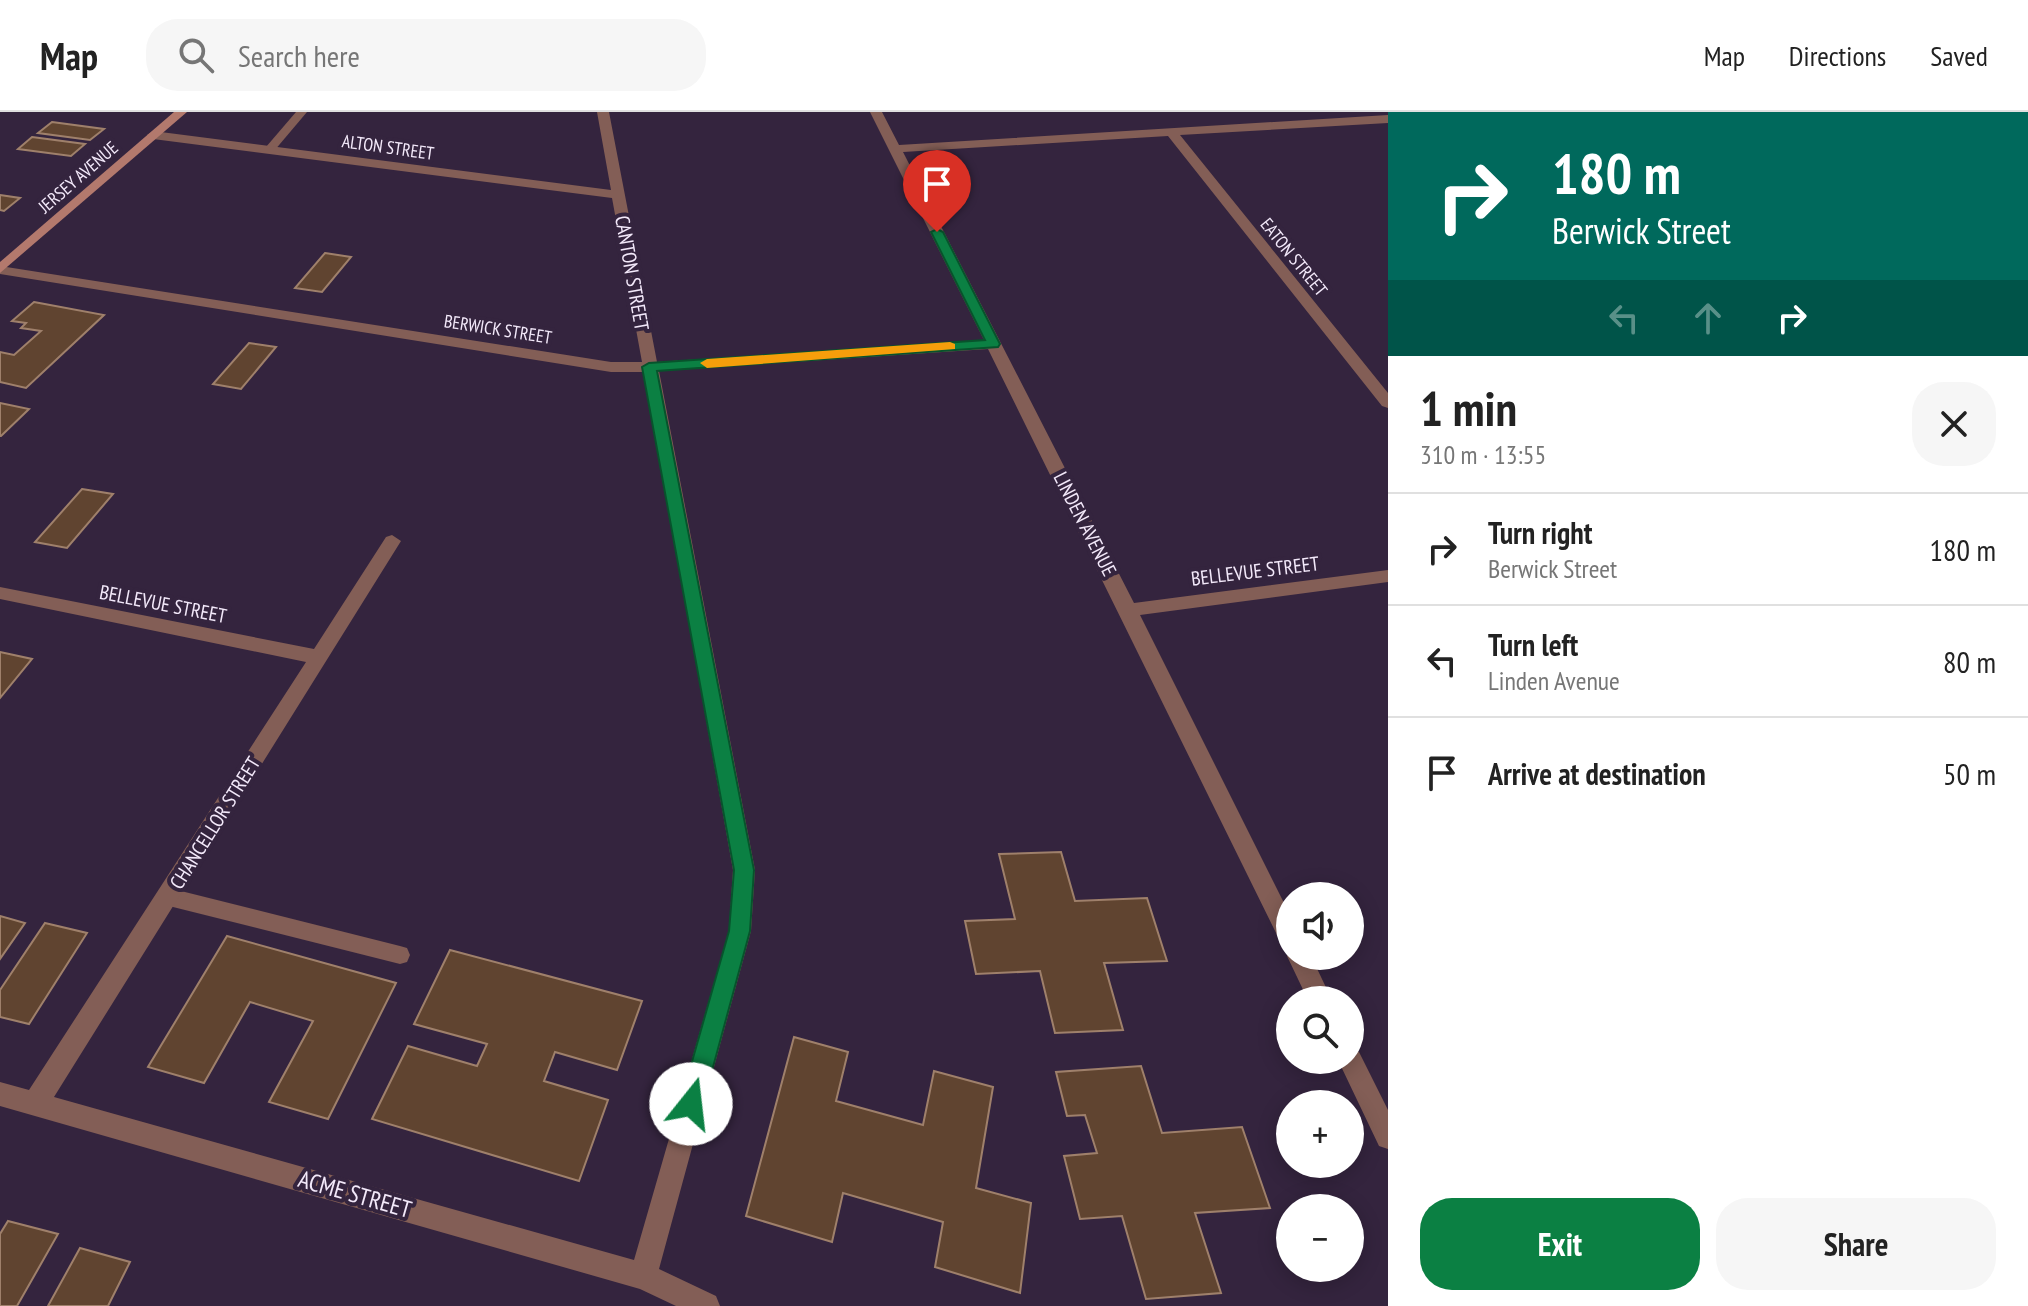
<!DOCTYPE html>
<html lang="en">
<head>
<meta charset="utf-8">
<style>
	:root { --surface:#fff; --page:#f6f6f6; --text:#222; --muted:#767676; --line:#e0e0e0; --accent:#0b8043 }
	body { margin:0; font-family:"PT Sans Narrow",sans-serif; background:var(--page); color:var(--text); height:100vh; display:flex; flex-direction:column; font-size:30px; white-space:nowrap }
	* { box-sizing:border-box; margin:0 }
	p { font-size:26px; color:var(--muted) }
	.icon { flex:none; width:44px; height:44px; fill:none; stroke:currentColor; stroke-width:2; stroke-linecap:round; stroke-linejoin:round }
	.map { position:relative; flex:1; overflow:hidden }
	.details { display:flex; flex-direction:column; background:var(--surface); width:640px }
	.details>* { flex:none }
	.banner { background:#00695c; color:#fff; overflow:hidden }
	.tools { position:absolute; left:1276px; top:770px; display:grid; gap:16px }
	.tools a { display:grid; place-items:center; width:88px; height:88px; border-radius:50%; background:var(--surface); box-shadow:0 4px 20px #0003; font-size:40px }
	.pin { position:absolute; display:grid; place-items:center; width:68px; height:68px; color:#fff; margin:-82px -34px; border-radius:50% 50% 50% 0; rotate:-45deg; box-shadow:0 0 8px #0007 }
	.pin .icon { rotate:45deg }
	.me { position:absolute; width:88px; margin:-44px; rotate:16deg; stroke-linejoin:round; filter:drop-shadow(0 0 6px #0008) }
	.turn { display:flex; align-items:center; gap:28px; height:168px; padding:0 32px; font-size:36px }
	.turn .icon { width:104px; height:104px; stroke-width:2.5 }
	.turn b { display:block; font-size:56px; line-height:68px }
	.lanes { display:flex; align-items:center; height:76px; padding:0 32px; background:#0003; justify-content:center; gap:40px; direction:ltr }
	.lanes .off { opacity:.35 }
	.round { display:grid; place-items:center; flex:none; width:84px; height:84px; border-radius:32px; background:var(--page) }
	.headline { display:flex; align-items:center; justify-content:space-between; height:136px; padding:0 32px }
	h1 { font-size:48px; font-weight:700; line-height:60px }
	.cta { display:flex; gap:16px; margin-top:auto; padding:16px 32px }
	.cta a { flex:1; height:92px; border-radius:32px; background:var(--accent); color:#fff; font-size:32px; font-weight:700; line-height:92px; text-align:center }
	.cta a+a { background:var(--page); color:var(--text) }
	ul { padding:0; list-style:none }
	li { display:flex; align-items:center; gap:24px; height:112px; padding:0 32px; border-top:2px solid var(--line) }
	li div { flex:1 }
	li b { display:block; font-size:30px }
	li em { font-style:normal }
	header { display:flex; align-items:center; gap:48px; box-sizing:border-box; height:112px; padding:0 40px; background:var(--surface); border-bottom:2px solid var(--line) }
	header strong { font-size:38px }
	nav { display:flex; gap:44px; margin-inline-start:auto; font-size:28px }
	.search { width:560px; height:72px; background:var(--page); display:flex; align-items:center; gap:20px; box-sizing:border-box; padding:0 28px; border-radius:32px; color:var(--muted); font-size:30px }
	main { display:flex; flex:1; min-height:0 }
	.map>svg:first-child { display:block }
	.building { fill:#604430; stroke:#9f806b; stroke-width:2 }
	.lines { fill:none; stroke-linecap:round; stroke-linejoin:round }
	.lane { fill:#835e56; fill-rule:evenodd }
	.street { fill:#835e56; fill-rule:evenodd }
	.secondary { fill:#b3796d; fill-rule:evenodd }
	.route { fill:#0b8043; stroke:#07532c; stroke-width:2 }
	.slow { fill:#f59e0b }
	.labels { text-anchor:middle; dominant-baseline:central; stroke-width:8; stroke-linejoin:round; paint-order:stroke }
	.far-street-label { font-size:18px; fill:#f3e9fa; stroke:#34243e }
	.street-label { font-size:20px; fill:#f3e9fa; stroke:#34243e }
	.near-street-label { font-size:24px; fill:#f3e9fa; stroke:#34243e }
</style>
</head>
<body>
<header>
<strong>Map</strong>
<div class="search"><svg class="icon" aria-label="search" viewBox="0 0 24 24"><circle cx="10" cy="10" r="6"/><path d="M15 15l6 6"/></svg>Search here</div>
<nav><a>Map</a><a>Directions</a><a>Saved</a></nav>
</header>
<main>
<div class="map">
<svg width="1388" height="1194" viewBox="0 0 1388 1194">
	<rect width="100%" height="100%" fill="#34243e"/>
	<g class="building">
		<path d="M52,10L104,17L90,28L38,21Z"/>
		<path d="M32,25L85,32L71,44L18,37Z"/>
		<path d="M0,83L20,86L4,99L0,98Z"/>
		<path d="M325,141L351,145L322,180L295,176Z"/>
		<path d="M34,190L104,203L26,276L0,270V240L14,243L41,219L21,216L26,211L12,209Z"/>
		<path d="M249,231L276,235L241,277L213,272Z"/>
		<path d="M0,291L29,297L1,324H0Z"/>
		<path d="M82,377L113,382L67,436L35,430Z"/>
		<path d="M0,540L32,547L0,586Z"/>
		<path d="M1061,740L1075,789L1147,786L1167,849L1104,851L1123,918L1055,921L1040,859L976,862L965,809L1015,807L999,742Z"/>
		<path d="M0,804L25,811L0,847Z"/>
		<path d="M45,811L87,821L29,912L0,905V878Z"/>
		<path d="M227,824L396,871L328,1007L269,990L313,909L250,890L204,971L148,955Z"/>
		<path d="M450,838L642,889L617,958L555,940L544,969L608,988L579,1069L372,1007L408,934L477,954L487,932L414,912Z"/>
		<path d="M794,925L848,940L836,989L923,1013L934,959L993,975L976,1076L1031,1091L1020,1181L935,1155L943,1110L843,1081L832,1130L746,1104Z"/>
		<path d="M1141,954L1162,1021L1242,1015L1270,1096L1195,1101L1221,1181L1146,1187L1122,1104L1080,1107L1064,1044L1097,1041L1085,1003L1067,1004L1056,960Z"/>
		<path d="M8,1109L58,1122L17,1194H0V1122Z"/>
		<path d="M80,1136L130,1150L108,1194H48Z"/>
	</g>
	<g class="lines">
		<g class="lane">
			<path d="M296,0H307L274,39H266V35Z"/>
			<path d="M169,776L400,834L407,836L410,843L407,850L400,852L169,794L162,791L159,785L162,779Z"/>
		</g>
		<g class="street">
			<path d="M597,0H609L657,250L984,228L870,0H882L899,33L1388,3V11L1180,23L1388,281V296L1382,294L1168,24L903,40L1134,491L1388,458V470L1140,503L1290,803V836L1282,833L988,237L659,259L755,758L751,819L659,1157L716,1184L720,1194H676L640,1177L0,994V970L29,978L306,550L0,487V475L314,537L386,425L392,423L401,429L54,985L634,1148L729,819L733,758L644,260H611L0,162V154L611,250H642L612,86L153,27L147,23L153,19L611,78Z"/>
			<path d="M1290,838V844H1311L1332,888H1308L1287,844Z"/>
			<path d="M1350,937L1359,940L1388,998V1037L1379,1034L1338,948H1350Z"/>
		</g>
		<path class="secondary" d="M174,0H187L0,161V150Z"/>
	</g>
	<path class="route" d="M937,117L943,120L1000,232L998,235L657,259L754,758L750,819L703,992L699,1000L691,1003L683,1000L680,992L729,819L734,758L642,255L649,251L985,228L931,120Z"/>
	<path class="slow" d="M950,230L955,232V237L707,256L700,251L707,247Z"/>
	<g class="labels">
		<g class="far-street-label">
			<text transform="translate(388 35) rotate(8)">ALTON STREET</text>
			<text transform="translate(78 65) rotate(-41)">JERSEY AVENUE</text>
			<text transform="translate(1294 145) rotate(51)">EATON STREET</text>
			<text transform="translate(498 217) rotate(9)">BERWICK STREET</text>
		</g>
		<g class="street-label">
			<text transform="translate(632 161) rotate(80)">CANTON STREET</text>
			<text transform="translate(1085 412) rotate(63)">LINDEN AVENUE</text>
			<text transform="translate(1255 459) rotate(-7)">BELLEVUE STREET</text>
			<text transform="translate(163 492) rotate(11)">BELLEVUE STREET</text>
			<text transform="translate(215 711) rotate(-58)">CHANCELLOR STREET</text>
		</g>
		<g class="near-street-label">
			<text transform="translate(355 1082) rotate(16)">ACME STREET</text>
		</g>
	</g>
</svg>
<div class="tools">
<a><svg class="icon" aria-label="sound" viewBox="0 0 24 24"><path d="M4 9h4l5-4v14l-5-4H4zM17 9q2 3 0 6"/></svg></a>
<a><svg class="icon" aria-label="search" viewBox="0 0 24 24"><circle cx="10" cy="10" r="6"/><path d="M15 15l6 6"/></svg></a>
<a>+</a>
<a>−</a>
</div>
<div class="pin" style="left:937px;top:120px;background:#d93025"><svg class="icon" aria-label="arrive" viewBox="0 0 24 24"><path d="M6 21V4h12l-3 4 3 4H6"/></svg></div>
<svg class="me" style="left:691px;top:992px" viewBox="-20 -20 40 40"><circle r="19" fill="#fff"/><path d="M0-13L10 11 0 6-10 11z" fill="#0b8043"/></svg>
</div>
<section class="details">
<div class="banner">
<div class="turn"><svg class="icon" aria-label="right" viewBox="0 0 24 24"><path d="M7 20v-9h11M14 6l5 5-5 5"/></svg><div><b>180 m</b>Berwick Street</div></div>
<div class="lanes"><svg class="icon off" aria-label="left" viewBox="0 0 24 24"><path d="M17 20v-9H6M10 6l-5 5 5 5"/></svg><svg class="icon off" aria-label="ahead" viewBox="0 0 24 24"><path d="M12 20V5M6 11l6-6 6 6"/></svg><svg class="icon" aria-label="right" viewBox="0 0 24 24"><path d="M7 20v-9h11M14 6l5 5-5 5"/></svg></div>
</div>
<div class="headline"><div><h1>1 min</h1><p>310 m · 13:55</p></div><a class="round"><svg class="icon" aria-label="close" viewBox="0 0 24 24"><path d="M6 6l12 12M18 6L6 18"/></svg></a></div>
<ul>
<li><svg class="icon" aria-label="right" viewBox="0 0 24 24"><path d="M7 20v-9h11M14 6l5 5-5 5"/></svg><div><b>Turn right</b><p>Berwick Street</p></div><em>180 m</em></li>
<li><svg class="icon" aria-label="left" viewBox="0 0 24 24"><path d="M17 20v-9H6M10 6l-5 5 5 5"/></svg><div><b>Turn left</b><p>Linden Avenue</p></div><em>80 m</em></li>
<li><svg class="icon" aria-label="arrive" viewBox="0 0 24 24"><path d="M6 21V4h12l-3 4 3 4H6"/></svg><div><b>Arrive at destination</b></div><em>50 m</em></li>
</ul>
<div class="cta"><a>Exit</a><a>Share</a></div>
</section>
</main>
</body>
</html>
